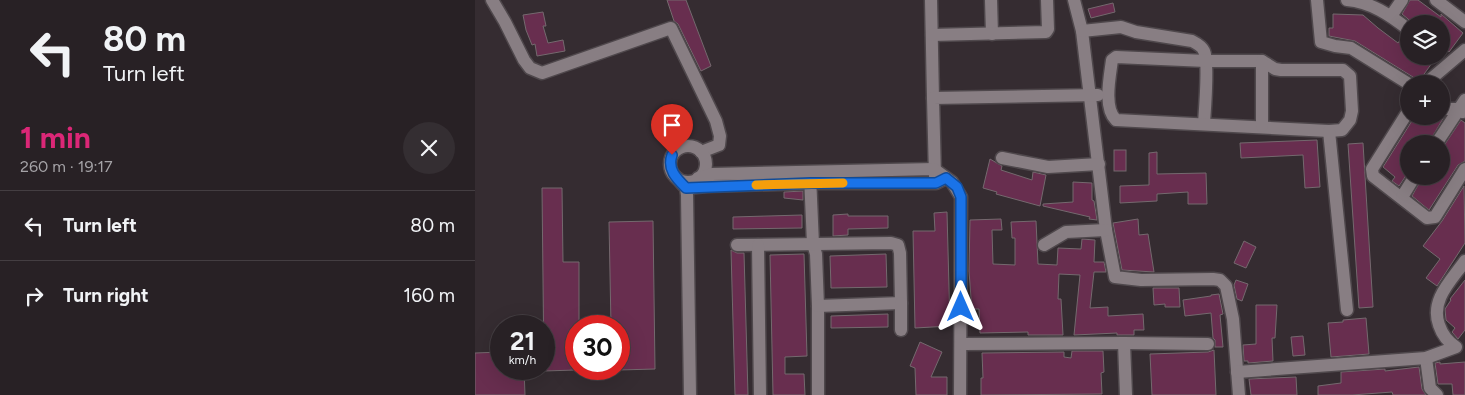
<!DOCTYPE html>
<html lang="en">
<head>
<meta charset="utf-8">
<style>
	:root { --surface:#282125; --page:#342e32; --text:#f1f3f6; --muted:#a5a3a7; --line:#443e42; --accent:#db2777 }
	body { margin:0; font-family:Figtree,sans-serif; background:var(--page); color:var(--text); height:100vh; display:flex; flex-direction:column; font-size:19px; white-space:nowrap }
	* { box-sizing:border-box; margin:0 }
	p { font-size:16px; color:var(--muted) }
	.icon { flex:none; width:28px; height:28px; fill:none; stroke:currentColor; stroke-width:2; stroke-linecap:round; stroke-linejoin:round }
	.map { position:relative; flex:1; overflow:hidden }
	.details { display:flex; flex-direction:column; background:var(--surface); width:475px }
	.details>* { flex:none }
	.hud { background:#282125; color:var(--text); overflow:hidden }
	.controls { position:absolute; left:925px; top:15px; display:grid; gap:10px }
	.controls a { display:grid; place-items:center; width:50px; height:50px; border-radius:50%; background:var(--surface); box-shadow:0 5px 20px #0002,0 0 0 1px var(--line); font-size:25px }
	.speed { position:absolute; left:15px; top:315px; display:flex; gap:10px; font-size:25px; font-weight:700; text-align:center }
	.speed>* { display:grid; place-content:center; width:65px; height:65px; border-radius:50%; background:var(--surface); box-shadow:0 5px 20px #0002,0 0 0 1px var(--line); line-height:1 }
	.speed small { font-size:12px; font-weight:400 }
	.speed .limit { border:8px solid #d22; background:#fff; color:#111 }
	.pin { position:absolute; display:grid; place-items:center; width:42px; height:42px; color:#fff; margin:-51px -21px; border-radius:50% 50% 50% 0; rotate:-45deg; box-shadow:0 0 5px #0007 }
	.pin .icon { rotate:45deg }
	.me { position:absolute; width:55px; margin:-28px; rotate:0deg; stroke-linejoin:round; filter:drop-shadow(0 0 4px #0008) }
	.turn { display:flex; align-items:center; gap:18px; height:105px; padding:0 20px; font-size:22px }
	.turn .icon { width:65px; height:65px; stroke-width:2.5 }
	.turn b { display:block; font-size:35px; line-height:42px }
	.round { display:grid; place-items:center; flex:none; width:52px; height:52px; border-radius:26px; background:var(--page) }
	.summary { display:flex; align-items:center; justify-content:space-between; height:85px; padding:0 20px }
	h1 { font-size:30px; font-weight:700; line-height:38px; color:var(--accent) }
	ul { padding:0; list-style:none }
	li { display:flex; align-items:center; gap:15px; height:70px; padding:0 20px; border-top:1px solid var(--line) }
	li div { flex:1 }
	li b { display:block; font-size:19px }
	li em { font-style:normal }
	main { display:flex; flex:1; min-height:0 }
	.map>svg:first-child { display:block }
	.building { fill:#682e4f; stroke:#74696e }
	.lines { fill:none; stroke-linecap:round; stroke-linejoin:round }
	.minor-casing { stroke:#4f484c; stroke-width:15 }
	.minor { stroke:#887e83; stroke-width:12 }
	.route-casing { stroke:#114b97; stroke-width:12 }
	.route { stroke:#1a73e8; stroke-width:9 }
	.slow { stroke:#f59e0b; stroke-width:9 }
</style>
</head>
<body>
<main>
<section class="details">
<div class="hud">
<div class="turn"><svg class="icon" aria-label="left" viewBox="0 0 24 24"><path d="M17 20v-9H6M10 6l-5 5 5 5"/></svg><div><b>80 m</b>Turn left</div></div>
</div>
<div class="summary"><div><h1>1 min</h1><p>260 m · 19:17</p></div><a class="round"><svg class="icon" aria-label="close" viewBox="0 0 24 24"><path d="M6 6l12 12M18 6L6 18"/></svg></a></div>
<ul>
<li><svg class="icon" aria-label="left" viewBox="0 0 24 24"><path d="M17 20v-9H6M10 6l-5 5 5 5"/></svg><div><b>Turn left</b></div><em>80 m</em></li>
<li><svg class="icon" aria-label="right" viewBox="0 0 24 24"><path d="M7 20v-9h11M14 6l5 5-5 5"/></svg><div><b>Turn right</b></div><em>160 m</em></li>
</ul>
</section>
<div class="map">
<svg width="990" height="395" viewBox="0 0 990 395">
	<rect width="100%" height="100%" fill="#352c31"/>
	<g class="building">
		<path d="M192,0H211L236,66L226,71L203,24L199,21Z"/>
		<path d="M935,0H943L966,17V14L988,33L974,52L966,46V24H939L927,14Z"/>
		<path d="M638,3L640,12L616,18L613,9Z"/>
		<path d="M68,12L71,26H68L73,43L88,40L90,51L62,56L60,44L57,45L51,30L48,15Z"/>
		<path d="M858,14L888,15L903,28L923,43L928,36L934,38V56H960L956,62L957,63L942,84L938,77L880,41L854,36V28H858Z"/>
		<path d="M940,116H943L954,124L961,116L969,117L953,144H934V171L924,186L917,181L920,177L908,167Z"/>
		<path d="M986,120L990,123V161L983,165L954,210L937,196L948,176H966V150Z"/>
		<path d="M842,140L845,187L830,188L828,155L766,158L765,143Z"/>
		<path d="M888,143L898,307L884,308L873,144Z"/>
		<rect x="639" y="150" width="12" height="21"/>
		<path d="M682,152V174L731,173L732,204H713V192L682,194V201L645,203V186L674,185V153Z"/>
		<path d="M515,159L527,166L526,170L557,180L558,172L571,175L565,206L521,194L522,192L508,188Z"/>
		<path d="M598,182L617,183V200L619,201L622,220L614,219L615,217L568,206V204L598,202Z"/>
		<path d="M989,186L990,243L962,286L951,278L965,259L948,246L967,221Z"/>
		<path d="M67,188H87L88,262H104V326H101V370L69,371Z"/>
		<path d="M328,191V200L309,198V192Z"/>
		<path d="M472,212L475,326L440,328L438,231H460L459,213Z"/>
		<path d="M373,214V216H413V228L373,229V235L358,236V215Z"/>
		<path d="M327,215V228L258,229V217Z"/>
		<path d="M526,219L527,230H517L518,264L540,265V238H537L536,222L561,221L563,264L582,265L583,248L606,249L607,239L620,240L619,262H629L631,272H619L615,308L633,307V316L668,314L669,330H659V335H642V333L599,335L605,275L584,274L583,299H586L588,335H553V332L505,333L504,309H498L496,298L494,271L495,220Z"/>
		<path d="M663,219L664,235L673,234L679,272L647,270L638,223Z"/>
		<path d="M178,221L180,369L144,370V326H136L134,222Z"/>
		<path d="M769,241L781,247L771,268L759,263Z"/>
		<path d="M256,250L262,253H269L273,395H260Z"/>
		<path d="M329,254L332,356L310,357V374H329L330,395H298L295,255Z"/>
		<path d="M411,254L412,287L356,288L355,256Z"/>
		<path d="M761,280L773,284L767,301L762,299L759,285Z"/>
		<path d="M990,280V330L983,339L977,332L980,328L971,320L970,309L976,300L975,299Z"/>
		<path d="M678,288H704L705,307H690V304L679,305Z"/>
		<path d="M744,294L748,314L745,315L748,347H740V340L738,338L736,313L710,316L708,300L736,296V295Z"/>
		<path d="M781,305H802L800,338H797L798,361L773,363V361H769L768,345L781,344Z"/>
		<path d="M413,314V327L356,328V316Z"/>
		<path d="M891,318L894,354L856,357L853,323L868,322V320Z"/>
		<path d="M828,336L830,355L818,356L816,337Z"/>
		<path d="M445,342L467,352L456,377H472V395H441L440,368L435,366Z"/>
		<path d="M739,350L741,395H677L675,354L733,352Z"/>
		<path d="M597,351H628L629,372L626,373L627,394L506,395V378H508L507,353L589,352V357L596,358Z"/>
		<path d="M26,352V369H49L50,395H0V353Z"/>
		<path d="M965,362V364L990,362V395H978L977,384H963L960,363Z"/>
		<path d="M944,367L947,389L951,395H918L917,392L877,395H843V386L866,383V372L910,369V371Z"/>
		<path d="M821,377L822,395H776L774,379Z"/>
	</g>
	<g class="lines">
		<g class="minor-casing">
			<g id="minor">
				<path d="M17,0L30,22L49,60L55,68L67,73L196,28L241,121L245,136L244,145L226,152"/>
				<path d="M456,0L458,98"/>
				<path d="M516,0L517,34"/>
				<path d="M599,0L607,31L631,230L640,277L666,280L738,279L745,280L751,286L758,319L764,395"/>
				<path d="M842,0L846,42L860,46L876,48L934,84"/>
				<path d="M872,0C896,2 915,15 934,30"/>
				<path d="M961,0L990,22"/>
				<path d="M916,16L927,0"/>
				<path d="M607,31L646,27L661,32L717,41C721,43 727,46 729,51C734,61 730,109 729,123"/>
				<path d="M457,35L571,32L573,29L572,0"/>
				<path d="M641,57L731,61H787L800,69L806,70H868L875,76L877,111L875,120L867,130L854,131L641,120C628,108 635,76 637,60Z"/>
				<path d="M787,61V126"/>
				<path d="M950,84L990,50"/>
				<path d="M966,109H983L988,112"/>
				<path d="M934,110L897,169L898,176L952,218L960,217L990,169"/>
				<path d="M854,131L872,310"/>
				<path d="M961,144L990,100"/>
				<circle cx="213" cy="164" r="18"/>
				<path d="M527,158L573,167L624,164"/>
				<path d="M200,176L211,188L212,195L215,395"/>
				<path d="M335,176L338,244L341,254L343,306V395"/>
				<path d="M460,176L458,98L623,95"/>
				<path d="M211,188L232,186L336,183H461L471,178"/>
				<path d="M216,188L223,178L237,174L459,169L477,182L486,197L485,395"/>
				<path d="M927,197L940,176"/>
				<path d="M262,245L416,243L423,245L425,253L426,303L343,306"/>
				<path d="M283,245L285,395"/>
				<path d="M569,245L591,232L631,230"/>
				<path d="M426,303V330"/>
				<path d="M649,343L651,395"/>
				<path d="M486,344L649,343L733,344"/>
				<path d="M951,358L955,388L962,395"/>
				<path d="M762,372L951,358L981,347C973,342 967,334 964,325C955,300 976,281 990,261"/>
			</g>
		</g>
		<use href="#minor" class="minor"/>
	</g>
	<g class="lines">
		<g class="route-casing">
			<path id="route" d="M197,155C192,169 201,178 211,188L336,183H461L471,178L482,187L486,197V307"/>
		</g>
		<use href="#route" class="route"/>
		<path class="slow" d="M281,185L368,183"/>
	</g>
</svg>
<div class="controls">
<a><svg class="icon" aria-label="layers" viewBox="0 0 24 24"><path d="M12 4l9 5-9 5-9-5zM3 14l9 5 9-5"/></svg></a>
<a>+</a>
<a>−</a>
</div>
<div class="speed"><div>21<small>km/h</small></div><div class="limit">30</div></div>
<div class="pin" style="left:197px;top:155px;background:#d93025"><svg class="icon" aria-label="arrive" viewBox="0 0 24 24"><path d="M6 21V4h12l-3 4 3 4H6"/></svg></div>
<svg class="me" style="left:486px;top:307px" viewBox="-20 -20 40 40"><path d="M0-17L14 15 0 8-14 15z" fill="#1a73e8" stroke="#fff" stroke-width="4"/></svg>
</div>
</main>
</body>
</html>
